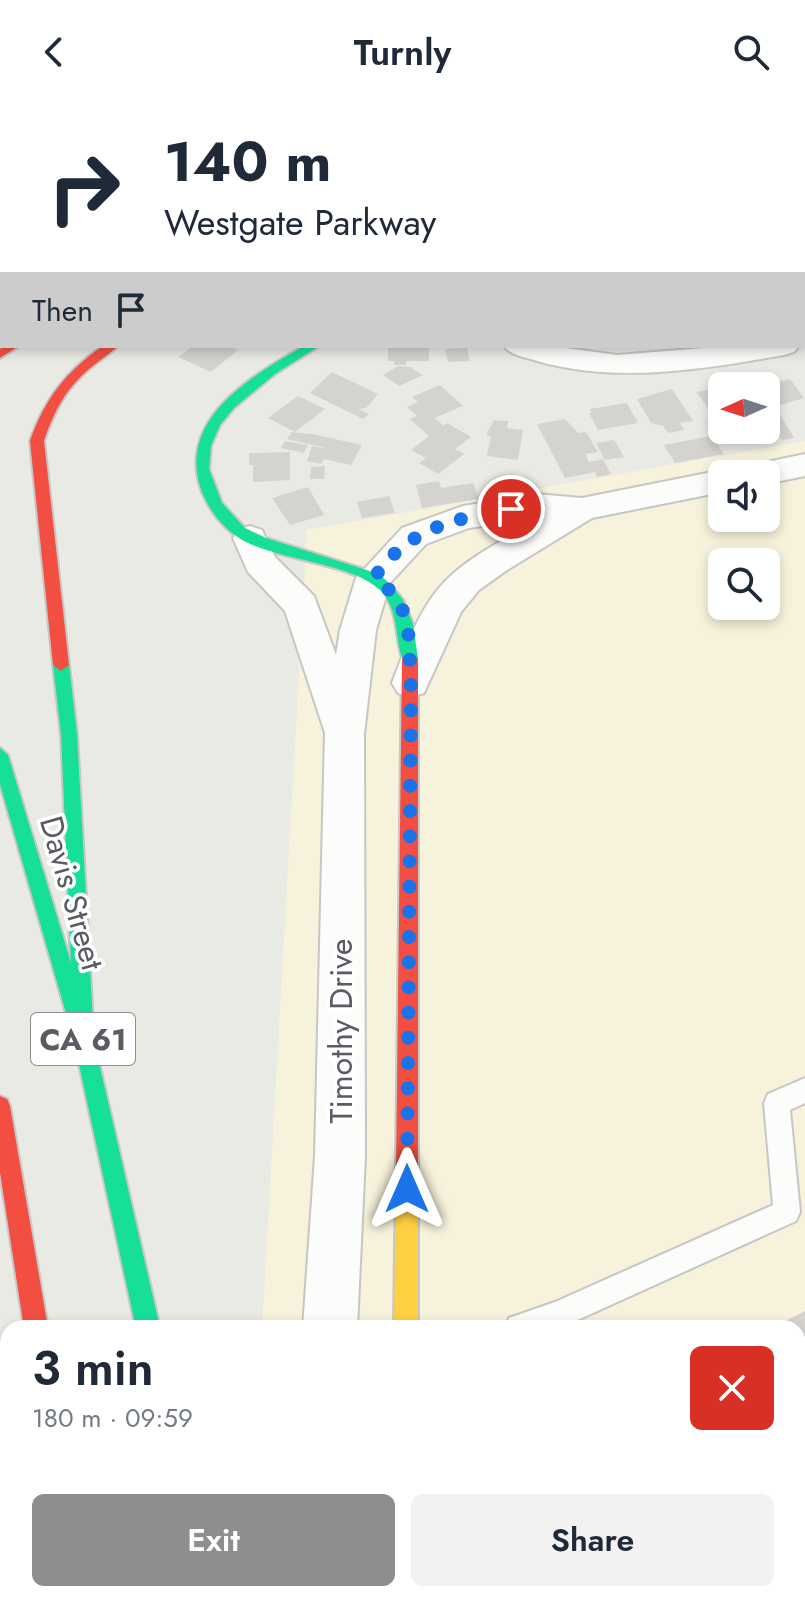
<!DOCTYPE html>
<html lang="en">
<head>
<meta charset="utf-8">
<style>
	:root { --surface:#fff; --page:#f2f2f3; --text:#1f2937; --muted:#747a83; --accent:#8c8e90 }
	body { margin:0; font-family:Jost,sans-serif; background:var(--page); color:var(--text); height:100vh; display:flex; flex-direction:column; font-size:30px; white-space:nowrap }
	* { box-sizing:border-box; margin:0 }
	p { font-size:26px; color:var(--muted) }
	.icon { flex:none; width:44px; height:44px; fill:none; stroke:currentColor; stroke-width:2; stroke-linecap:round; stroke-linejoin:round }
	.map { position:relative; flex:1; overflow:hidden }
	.details { position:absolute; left:0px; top:1216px; width:806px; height:282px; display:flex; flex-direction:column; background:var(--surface); border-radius:24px 24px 0 0; box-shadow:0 4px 12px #0003 }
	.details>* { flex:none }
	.hud { position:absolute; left:0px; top:0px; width:806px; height:244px; box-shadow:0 4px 12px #0003; background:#fff; color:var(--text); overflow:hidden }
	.needle { width:52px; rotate:267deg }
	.fabs { position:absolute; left:708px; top:268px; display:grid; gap:16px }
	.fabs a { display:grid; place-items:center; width:72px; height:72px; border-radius:12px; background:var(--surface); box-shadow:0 4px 12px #0003; font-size:40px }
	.pin { position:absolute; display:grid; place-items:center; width:68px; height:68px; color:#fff; margin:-34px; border:4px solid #fff; border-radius:50%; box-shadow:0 2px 8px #0007 }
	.me { position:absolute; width:88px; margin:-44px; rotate:0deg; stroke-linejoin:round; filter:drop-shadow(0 0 6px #0008) }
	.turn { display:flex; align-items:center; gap:28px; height:168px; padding:0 32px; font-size:36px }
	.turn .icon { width:104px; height:104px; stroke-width:2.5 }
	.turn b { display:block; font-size:56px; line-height:68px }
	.then { display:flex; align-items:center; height:76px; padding:0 32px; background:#0003; gap:16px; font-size:30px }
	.round { display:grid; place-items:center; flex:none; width:84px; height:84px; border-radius:12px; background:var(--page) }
	.head { display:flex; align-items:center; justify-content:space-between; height:136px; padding:0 32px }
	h1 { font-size:48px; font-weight:600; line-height:60px }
	.button { display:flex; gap:16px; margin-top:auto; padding:16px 32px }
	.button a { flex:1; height:92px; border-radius:12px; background:var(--accent); color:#fff; font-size:32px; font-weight:600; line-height:92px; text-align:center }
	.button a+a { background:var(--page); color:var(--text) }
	header { display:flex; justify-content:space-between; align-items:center; height:104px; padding:0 32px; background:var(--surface); font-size:36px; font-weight:600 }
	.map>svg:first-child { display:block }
	.commercial { fill:#f6f2db; fill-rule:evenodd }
	.building { fill:#d4d3cf }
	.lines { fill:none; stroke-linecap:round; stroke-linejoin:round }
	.lane-casing { stroke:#c6c6c5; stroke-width:4 }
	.street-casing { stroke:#c6c6c5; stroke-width:4 }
	.fast-casing { stroke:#c6c7c6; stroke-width:4 }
	.slow-casing { stroke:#c6c7c6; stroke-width:4 }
	.jam-casing { stroke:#c6c7c6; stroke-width:4 }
	.lane { fill:#fcfcfb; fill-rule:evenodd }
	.street { fill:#fcfcfb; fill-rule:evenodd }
	.fast { fill:#16e098; fill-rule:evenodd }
	.slow { fill:#ffcf43; fill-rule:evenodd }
	.jam { fill:#f24e42; fill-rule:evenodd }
	.route { stroke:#1a73e8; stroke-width:14; stroke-dasharray:0 25.2 }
	.labels { text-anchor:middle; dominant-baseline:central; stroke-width:7; stroke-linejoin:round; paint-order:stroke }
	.shield { fill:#fff; stroke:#8b8e92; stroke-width:2 }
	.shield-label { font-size:30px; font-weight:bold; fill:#595d63 }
	.street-label { font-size:32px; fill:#595d63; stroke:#fff }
</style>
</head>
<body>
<header><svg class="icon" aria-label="back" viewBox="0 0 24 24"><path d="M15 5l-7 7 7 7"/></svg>Turnly<svg class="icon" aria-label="search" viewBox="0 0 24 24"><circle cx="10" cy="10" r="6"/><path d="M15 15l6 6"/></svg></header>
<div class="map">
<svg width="805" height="1497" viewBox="0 0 805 1497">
	<rect width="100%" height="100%" fill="#eaeae4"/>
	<path class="commercial" d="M805,337V1497H279L277,1490H798V1224H262L307,426ZM722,370H766V414H722ZM722,458H766V502H722Z"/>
	<g class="building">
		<path d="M193,242H229L238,246L211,268L178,253Z"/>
		<path d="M388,242H429V257H406V261H394V257H388Z"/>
		<path d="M467,244L470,257L448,258L445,245Z"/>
		<path d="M398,262L410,263L423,271L399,282L383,271Z"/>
		<path d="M332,268L378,290L366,304L359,305L369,310L363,315L310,289Z"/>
		<path d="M766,275L769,279L790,275L804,294L774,303L769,301L766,282H755L752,278Z"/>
		<path d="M440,281L463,302L435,314L443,322L447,319L471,333L455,345L464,350L438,370L419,359L426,354L411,346L429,332L410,315L417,312L407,303L418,298L412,293Z"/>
		<path d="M722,283V309L713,310L696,288Z"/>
		<path d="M672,285L693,317L680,319L684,326L668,329L663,322L651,319L637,295Z"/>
		<path d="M298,292L325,305L295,328L268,314Z"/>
		<path d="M627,299L638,319L598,326L589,309L592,308L590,305Z"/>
		<path d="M780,311L792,330L794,334L782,336L766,315Z"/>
		<path d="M565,315L578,329L586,328L598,348L585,350L589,358L603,355L611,370L597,373L595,368L565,374L537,320Z"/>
		<path d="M494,316L508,317L507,324L523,326L518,356L487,352L491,332L486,331Z"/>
		<path d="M721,316L722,326H727L733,335L718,338L706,319Z"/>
		<path d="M292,328L312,330L362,341L351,361L324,355L321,360L307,357L312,342L334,346L287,335Z"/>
		<path d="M712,332L724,350L675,359L664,341Z"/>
		<path d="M614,336L624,353L605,356L596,339Z"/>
		<path d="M285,337L308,341L304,349L281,344Z"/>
		<path d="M290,348V376L253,378V361H249V349Z"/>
		<path d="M325,362L324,375H310L311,363Z"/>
		<path d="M439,377L441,384L473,379L479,395L422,404L416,381Z"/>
		<path d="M308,383L324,411L290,421L272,394Z"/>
		<path d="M389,392L395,409L362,414L357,398Z"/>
		<path d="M805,1207V1497H569L566,1490H798V1224H771Z"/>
	</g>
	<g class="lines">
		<g class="lane-casing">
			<g id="lane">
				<path d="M805,974V999L790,1006L800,1108L796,1117L560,1224H505L509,1214L555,1198L773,1101L764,999L768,990Z"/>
				<path d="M434,1490H466L464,1497H432Z"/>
			</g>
		</g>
		<g class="street-casing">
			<g id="street">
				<path d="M504,242H551L617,251L730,242H799L794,248L784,251C703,265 618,280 537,257C526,253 511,252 504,242Z"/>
				<path d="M805,350V372L766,380V370H744L748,362Z"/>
				<path d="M722,366L734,370H722V388L592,414L507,466L479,486L461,508L424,589L411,593L398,589L392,579C407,540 422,495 455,468C482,445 515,430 544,413L469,424L426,440L390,479L376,526L364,630L365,1052L357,1224H303L315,1052L325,629L285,507L248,468L233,434L238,426L250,422L262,426L275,453L314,492L336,551L340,526L356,474L402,424L463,402L536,390L582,394Z"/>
				<path d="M94,1490H156L153,1497H91Z"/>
				<path d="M243,1490H313L310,1497H240Z"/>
			</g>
		</g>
		<g class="fast-casing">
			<g id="fast">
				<path d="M396,0H410L395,2Z"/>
				<path d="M533,0H547L532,2Z"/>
				<path d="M304,242H319L275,270L234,304L220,321L211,342L209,365L222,399L245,424L266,434L379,470L389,479L403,496L413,520L418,555L416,559H404C392,531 403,498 369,478C335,458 280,455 246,438C226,428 210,408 202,388C175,316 251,272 304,242Z"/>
				<path d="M61,555L69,561L77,630L94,937L160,1224H136L74,937L0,680V644L8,651L71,859L61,630L53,561Z"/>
				<path d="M66,1490H92L93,1497H67Z"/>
				<path d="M189,1490H215L216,1497H190Z"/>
			</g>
		</g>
		<g class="slow-casing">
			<g id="slow">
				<path d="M2,168V176L0,177V169Z"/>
				<path d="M407,1055L415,1058L418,1066V1224H394L396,1066L399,1058Z"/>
			</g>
		</g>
		<g class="jam-casing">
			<g id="jam">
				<path d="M14,0H31L32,2H15Z"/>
				<path d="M447,0H461L446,2Z"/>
				<path d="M4,242H19L0,254V245Z"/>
				<path d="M103,242H118C111,249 101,255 93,262C67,282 54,307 44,337L69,561L61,567L53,561L30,337C44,296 67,266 103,242Z"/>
				<path d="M410,549L418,555V1066L415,1074L407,1077L399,1074L396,1066L402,555Z"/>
				<path d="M0,992L7,995L10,1002L48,1224H24L0,1068Z"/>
			</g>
		</g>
		<use href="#lane" class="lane"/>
		<use href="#street" class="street"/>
		<use href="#fast" class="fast"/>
		<use href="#slow" class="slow"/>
		<use href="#jam" class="jam"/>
	</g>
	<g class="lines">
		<path class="route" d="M407,1085L411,579C407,534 416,501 374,474C409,423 455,415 511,405"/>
	</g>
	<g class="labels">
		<rect class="shield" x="31" y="909" width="104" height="52" rx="6"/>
		<g class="shield-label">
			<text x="83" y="935">CA 61</text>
		</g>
		<g class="street-label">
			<text transform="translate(72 789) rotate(74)">Davis Street</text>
			<text transform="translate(341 927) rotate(-90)">Timothy Drive</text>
		</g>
	</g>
</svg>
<div class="fabs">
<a><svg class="needle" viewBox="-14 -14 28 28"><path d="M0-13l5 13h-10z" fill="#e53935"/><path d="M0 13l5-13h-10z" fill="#747a83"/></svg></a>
<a><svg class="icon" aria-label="sound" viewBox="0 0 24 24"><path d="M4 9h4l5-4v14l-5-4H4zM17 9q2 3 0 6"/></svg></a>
<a><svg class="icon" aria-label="search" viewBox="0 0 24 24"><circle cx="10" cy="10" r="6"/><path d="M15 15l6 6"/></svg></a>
</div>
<div class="pin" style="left:511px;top:405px;background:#d93025"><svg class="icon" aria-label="arrive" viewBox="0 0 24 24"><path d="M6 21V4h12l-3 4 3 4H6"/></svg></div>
<svg class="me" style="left:407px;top:1085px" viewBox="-20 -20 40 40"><path d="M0-17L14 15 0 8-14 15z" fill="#1a73e8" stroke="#fff" stroke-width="4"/></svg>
<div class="hud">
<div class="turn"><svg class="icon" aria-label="right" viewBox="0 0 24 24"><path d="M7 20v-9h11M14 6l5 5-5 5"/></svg><div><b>140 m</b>Westgate Parkway</div></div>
<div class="then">Then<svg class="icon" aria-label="arrive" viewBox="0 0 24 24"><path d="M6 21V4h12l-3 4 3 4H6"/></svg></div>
</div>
<section class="details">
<div class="head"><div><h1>3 min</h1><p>180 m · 09:59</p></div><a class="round" style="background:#d93025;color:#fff"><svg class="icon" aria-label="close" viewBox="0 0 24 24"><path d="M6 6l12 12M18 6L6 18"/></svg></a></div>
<div class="button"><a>Exit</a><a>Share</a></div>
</section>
</div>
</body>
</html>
